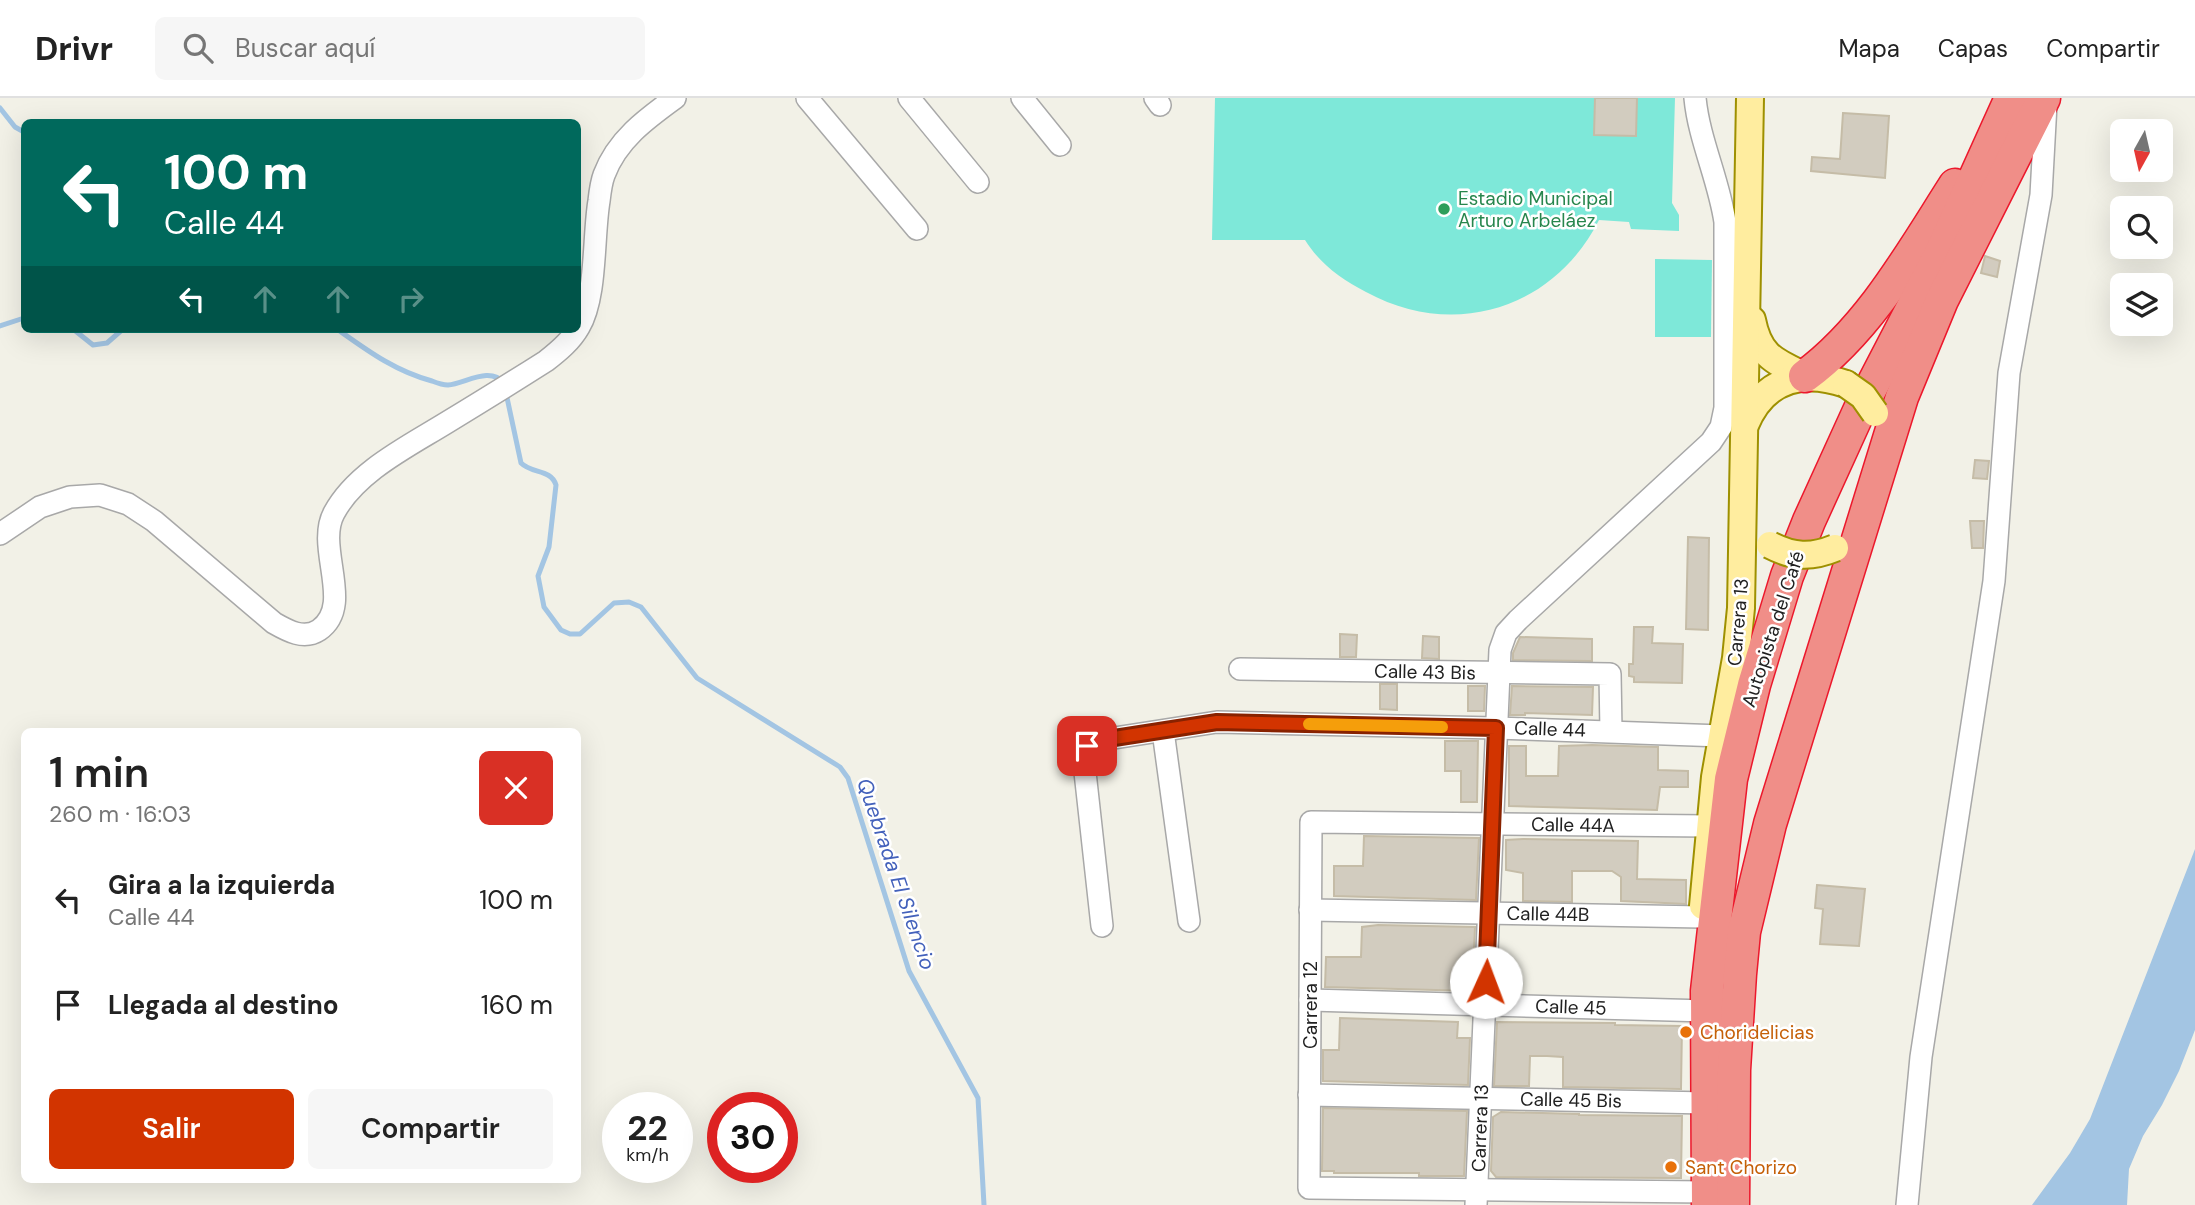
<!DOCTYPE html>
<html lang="es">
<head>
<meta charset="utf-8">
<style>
	:root { --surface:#fff; --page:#f6f6f6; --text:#222; --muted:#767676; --line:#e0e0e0; --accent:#d23400 }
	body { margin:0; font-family:"DM Sans",sans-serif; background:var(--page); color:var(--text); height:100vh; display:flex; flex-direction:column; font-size:26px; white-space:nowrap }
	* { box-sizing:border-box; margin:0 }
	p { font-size:23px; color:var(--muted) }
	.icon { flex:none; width:38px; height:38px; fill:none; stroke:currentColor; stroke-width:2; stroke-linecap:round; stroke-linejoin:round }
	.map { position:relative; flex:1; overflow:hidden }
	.panel { position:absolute; left:21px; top:630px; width:560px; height:455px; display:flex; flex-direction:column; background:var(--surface); border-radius:10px; box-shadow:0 7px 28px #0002 }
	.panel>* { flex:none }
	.guide { position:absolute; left:21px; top:21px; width:560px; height:214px; border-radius:10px; box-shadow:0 7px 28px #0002; background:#00695c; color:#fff; overflow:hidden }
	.needle { width:46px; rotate:188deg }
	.tools { position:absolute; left:2110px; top:21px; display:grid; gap:14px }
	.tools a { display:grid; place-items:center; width:63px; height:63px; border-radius:10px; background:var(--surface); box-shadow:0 7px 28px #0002; font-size:35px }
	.speed { position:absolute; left:602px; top:994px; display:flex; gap:14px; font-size:35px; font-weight:700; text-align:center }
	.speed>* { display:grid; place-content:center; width:91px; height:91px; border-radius:50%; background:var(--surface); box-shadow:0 7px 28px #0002; line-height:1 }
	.speed small { font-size:18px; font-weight:400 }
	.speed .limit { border:10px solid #d22; background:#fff; color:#111 }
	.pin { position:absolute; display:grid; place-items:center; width:60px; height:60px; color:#fff; margin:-30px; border-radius:14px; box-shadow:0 4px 10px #0006 }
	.me { position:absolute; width:77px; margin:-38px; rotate:2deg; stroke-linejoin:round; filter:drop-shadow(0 0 5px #0008) }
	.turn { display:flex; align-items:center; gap:24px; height:147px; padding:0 28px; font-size:32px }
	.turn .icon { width:91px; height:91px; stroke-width:2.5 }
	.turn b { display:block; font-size:49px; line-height:60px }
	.lanes { display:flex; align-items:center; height:66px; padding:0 28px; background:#0003; justify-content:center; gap:35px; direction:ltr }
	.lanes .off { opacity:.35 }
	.round { display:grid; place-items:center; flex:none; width:74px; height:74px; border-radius:10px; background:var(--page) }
	.head { display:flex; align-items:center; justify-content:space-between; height:119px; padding:0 28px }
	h1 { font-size:42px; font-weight:600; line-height:52px }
	.primary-button { display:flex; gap:14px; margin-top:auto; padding:14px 28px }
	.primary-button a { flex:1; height:80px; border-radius:10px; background:var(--accent); color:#fff; font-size:28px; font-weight:600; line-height:80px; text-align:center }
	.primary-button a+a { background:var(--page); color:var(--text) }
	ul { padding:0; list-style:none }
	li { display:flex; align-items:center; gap:21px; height:105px; padding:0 28px }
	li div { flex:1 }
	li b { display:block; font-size:26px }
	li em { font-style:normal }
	header { display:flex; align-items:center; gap:42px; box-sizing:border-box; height:98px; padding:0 35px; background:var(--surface); border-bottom:2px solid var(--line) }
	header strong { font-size:33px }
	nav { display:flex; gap:38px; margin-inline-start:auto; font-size:24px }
	.search { width:490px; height:63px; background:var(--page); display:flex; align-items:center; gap:18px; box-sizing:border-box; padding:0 24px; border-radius:10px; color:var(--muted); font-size:26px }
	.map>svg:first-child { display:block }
	.pitch { fill:#7ee8d9 }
	.water { fill:#a3c5e3 }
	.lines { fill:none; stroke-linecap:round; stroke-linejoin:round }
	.stream { stroke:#a3c5e3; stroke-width:5 }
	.building { fill:#d2ccbf; stroke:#c5bca7; stroke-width:2 }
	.minor-casing { stroke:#a8a8a8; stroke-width:24 }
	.major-casing { stroke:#9e9000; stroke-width:30 }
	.highway-casing { stroke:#ec182c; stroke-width:35 }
	.minor { stroke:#fff; stroke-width:21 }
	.major { stroke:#ffed9f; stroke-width:26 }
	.highway { stroke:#f08e88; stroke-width:32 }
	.major-bridge-casing { stroke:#9e9000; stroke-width:30; stroke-linecap:butt }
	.major-bridge { stroke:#ffed9f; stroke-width:26 }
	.route-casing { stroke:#820; stroke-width:18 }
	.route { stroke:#d23400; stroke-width:12 }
	.slow { stroke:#f59e0b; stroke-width:12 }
	.leisure-dot { fill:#2e9e5b; stroke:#fff; stroke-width:2.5 }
	.food-dot { fill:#e8710a; stroke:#fff; stroke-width:2.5 }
	.labels { text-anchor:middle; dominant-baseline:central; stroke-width:5; stroke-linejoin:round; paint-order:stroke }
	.leisure-label { font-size:19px; fill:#27864d; stroke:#fff; text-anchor:start }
	.street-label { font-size:19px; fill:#212121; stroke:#fff }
	.food-label { font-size:19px; fill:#c56008; stroke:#fff; text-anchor:start }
	.water-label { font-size:21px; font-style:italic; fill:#4361bb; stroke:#fff }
</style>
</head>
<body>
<header>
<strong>Drivr</strong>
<div class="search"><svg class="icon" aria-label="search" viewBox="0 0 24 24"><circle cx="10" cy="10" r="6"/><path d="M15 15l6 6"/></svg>Buscar aquí</div>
<nav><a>Mapa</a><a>Capas</a><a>Compartir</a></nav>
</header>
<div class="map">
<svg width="2195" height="1107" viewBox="0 0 2195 1107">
	<rect width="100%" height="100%" fill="#f2f1e7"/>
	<g class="pitch">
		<path d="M1215,0H1675L1672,105L1679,117V133L1631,131L1629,124L1599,122C1554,211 1454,242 1366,194C1341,181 1320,166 1305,142H1212Z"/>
		<path d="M1655,161L1712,162L1711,239H1655Z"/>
	</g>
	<path class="water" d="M2195,751V932L2179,973L2162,1007L2143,1038L2129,1071L2127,1107H2032L2070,1055L2090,1021Z"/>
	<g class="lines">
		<g class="stream">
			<path d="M0,10L15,29L24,34"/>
			<path d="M0,228L24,220"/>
			<path d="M73,231L93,247L107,245L123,231"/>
			<path d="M337,231C368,253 395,273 432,283C437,285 443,287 448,287C466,285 490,268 504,285"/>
			<path d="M506,295L521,365C532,376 551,371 556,387L549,449L538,478L544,509L561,532L570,536H580L614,505L629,504L641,509L697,580L840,669L848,680L909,873L978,1000L984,1107"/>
		</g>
	</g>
	<g class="building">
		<path d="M1595,0H1637L1636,38L1594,37Z"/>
		<path d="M1843,15L1889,18L1885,80L1811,73L1812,59L1840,61Z"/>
		<path d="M1985,158L2000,163L1997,179L1981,175Z"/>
		<path d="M1975,362L1989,363L1987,381L1973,380Z"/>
		<path d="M1970,423H1984L1983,450H1972Z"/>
		<path d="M1688,439L1709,440L1708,532L1686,531Z"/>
		<path d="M1634,529H1653L1652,545L1683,546L1682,585L1634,584V579L1629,578V566H1633Z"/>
		<path d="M1340,536L1357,537L1356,559H1340Z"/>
		<path d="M1423,538L1439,539V561L1422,560Z"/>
		<path d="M1520,539L1592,541V563L1513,562V555Z"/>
		<path d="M1380,586H1397V612L1380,611Z"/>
		<path d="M1468,588H1485L1484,613H1468Z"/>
		<path d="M1512,588L1593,589L1592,617L1525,615V617H1510Z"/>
		<path d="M1445,643H1478L1477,704H1461V673H1445Z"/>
		<path d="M1592,647L1658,649V672L1688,673V689H1660L1657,712L1509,708V648H1526V678H1558L1559,648Z"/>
		<path d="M1364,738L1479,740L1476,802L1334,798V768H1363Z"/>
		<path d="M1523,741L1638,743L1637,781L1686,782V806L1621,803V779L1612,773H1572V804L1523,803V775L1506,772V742Z"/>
		<path d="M1817,787L1865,791L1859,848L1820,846L1823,811L1815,810Z"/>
		<path d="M1378,827L1475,829L1472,893L1325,889L1326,859H1361L1362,829Z"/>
		<path d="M1340,920L1458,924L1457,940H1470L1468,987L1323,983V952H1339Z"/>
		<path d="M1497,924L1615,925V927L1682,928L1681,991L1563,989V959L1547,958H1530L1529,988H1494Z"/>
		<path d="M1323,1010L1467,1013L1464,1078H1419V1075H1334V1073H1322Z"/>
		<path d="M1501,1014L1579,1016V1017L1682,1018L1681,1080L1496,1079L1491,1073L1493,1019Z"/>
	</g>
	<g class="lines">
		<g class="minor-casing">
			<g id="minor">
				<path d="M807,0L917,131"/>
				<path d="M909,0L978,84"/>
				<path d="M1022,0L1060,47"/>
				<path d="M1155,0L1160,7"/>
				<path d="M0,436L40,409L70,399L100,397L128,406L154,423L274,525C288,533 304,542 319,532C355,507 315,450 334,415C356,374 407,349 446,325C479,305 513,284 546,263C559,253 571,243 579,229C597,199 593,138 599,103C600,94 601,85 604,77C617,42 646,21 675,0"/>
				<path d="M1240,571L1610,576L1611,633"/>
				<path d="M1163,633L1189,823"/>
				<path d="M1310,812L1702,819"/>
				<path d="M1102,828L1083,656L1087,648L1095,643L1217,624L1496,630L1722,638"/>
				<path d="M1310,902L1707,913"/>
				<path d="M1309,997L1707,1005"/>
				<path d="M1707,1094L1309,1090L1311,724L1709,728"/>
				<path d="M1476,1107L1500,552L1506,535L1518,522L1711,344L1721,329L1725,310V124C1719,82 1699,42 1695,0"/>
				<path d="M1907,1107L1921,959L1994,483L2009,275L2041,97L2046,6"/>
			</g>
		</g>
		<g class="major-casing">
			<g id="major">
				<path d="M1752,222C1759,258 1774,263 1805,278"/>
				<path d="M1745,327C1764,281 1802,271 1846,286"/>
				<path d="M1703,808L1715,679L1736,560L1741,510L1750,0"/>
			</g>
		</g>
		<g class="highway-casing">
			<g id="highway">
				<path d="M1805,278C1870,230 1912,154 1955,87"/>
				<path d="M1708,1107L1707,893L1731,681L1754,587L1787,478L1809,423L1860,311L1941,155L2011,0"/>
				<path d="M1733,1107L1734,972L1740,876L1744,834L1770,726L1902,299L1942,202L2044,0"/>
			</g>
		</g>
		<use href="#minor" class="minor"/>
		<use href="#major" class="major"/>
		<use href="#highway" class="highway"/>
		<g class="major-bridge-casing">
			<g id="major-bridge">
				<path d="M1846,286L1863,298L1875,315"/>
				<path d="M1770,447C1793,459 1811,460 1835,450"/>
			</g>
		</g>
		<use href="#major-bridge" class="major-bridge"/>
	</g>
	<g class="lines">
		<g class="route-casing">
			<path id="route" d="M1087,648L1095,643L1217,624L1496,630L1486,884"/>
		</g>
		<use href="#route" class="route"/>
		<path class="slow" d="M1309,626L1442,629"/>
	</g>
	<circle class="leisure-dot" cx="1444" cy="111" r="7"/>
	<g class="food-dot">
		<circle cx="1686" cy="934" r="7"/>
		<circle cx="1671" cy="1069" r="7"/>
	</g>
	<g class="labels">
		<g class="leisure-label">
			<text x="1458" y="100">Estadio Municipal<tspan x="1458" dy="22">Arturo Arbeláez</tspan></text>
		</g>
		<g class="street-label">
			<text transform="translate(1738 524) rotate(-85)">Carrera 13</text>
			<text transform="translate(1773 531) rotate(-72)">Autopista del Café</text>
			<text transform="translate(1425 574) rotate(1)">Calle 43 Bis</text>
			<text transform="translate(1550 631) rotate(2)">Calle 44</text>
			<text transform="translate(1573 727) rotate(1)">Calle 44A</text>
			<text transform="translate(1548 816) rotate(1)">Calle 44B</text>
			<text transform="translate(1310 907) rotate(-90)">Carrera 12</text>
			<text transform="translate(1571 909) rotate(2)">Calle 45</text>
			<text transform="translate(1571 1002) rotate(1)">Calle 45 Bis</text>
			<text transform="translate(1480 1030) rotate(-88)">Carrera 13</text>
		</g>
		<g class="food-label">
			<text x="1700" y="934">Choridelicias</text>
			<text x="1685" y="1069">Sant Chorizo</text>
		</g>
		<g class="water-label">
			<text transform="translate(896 776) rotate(71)">Quebrada El Silencio</text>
		</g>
	</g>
</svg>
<div class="tools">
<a><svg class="needle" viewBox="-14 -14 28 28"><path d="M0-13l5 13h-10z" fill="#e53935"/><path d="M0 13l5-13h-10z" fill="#767676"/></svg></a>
<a><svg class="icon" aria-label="search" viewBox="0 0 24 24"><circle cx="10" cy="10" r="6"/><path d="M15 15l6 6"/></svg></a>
<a><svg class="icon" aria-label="layers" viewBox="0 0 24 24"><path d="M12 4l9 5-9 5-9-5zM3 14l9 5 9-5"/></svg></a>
</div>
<div class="speed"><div>22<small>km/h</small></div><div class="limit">30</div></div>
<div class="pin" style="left:1087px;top:648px;background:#d93025"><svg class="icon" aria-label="arrive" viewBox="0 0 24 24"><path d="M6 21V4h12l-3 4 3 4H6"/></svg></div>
<svg class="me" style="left:1486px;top:884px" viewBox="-20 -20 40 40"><circle r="19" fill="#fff"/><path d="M0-13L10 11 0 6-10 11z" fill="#d23400"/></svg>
<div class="guide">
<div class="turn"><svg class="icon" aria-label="left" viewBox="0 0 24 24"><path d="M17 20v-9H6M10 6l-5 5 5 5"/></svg><div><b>100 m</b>Calle 44</div></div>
<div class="lanes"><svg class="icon" aria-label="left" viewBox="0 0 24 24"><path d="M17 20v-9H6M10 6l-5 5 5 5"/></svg><svg class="icon off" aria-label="ahead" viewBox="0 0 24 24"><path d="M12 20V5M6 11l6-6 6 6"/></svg><svg class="icon off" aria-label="ahead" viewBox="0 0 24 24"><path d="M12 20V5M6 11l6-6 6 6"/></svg><svg class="icon off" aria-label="right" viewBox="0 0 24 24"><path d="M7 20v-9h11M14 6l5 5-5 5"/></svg></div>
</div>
<section class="panel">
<div class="head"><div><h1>1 min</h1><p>260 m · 16:03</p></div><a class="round" style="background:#d93025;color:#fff"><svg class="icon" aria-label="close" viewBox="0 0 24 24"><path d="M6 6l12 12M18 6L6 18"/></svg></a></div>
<ul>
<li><svg class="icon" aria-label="left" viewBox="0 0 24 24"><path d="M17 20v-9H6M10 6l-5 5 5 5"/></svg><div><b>Gira a la izquierda</b><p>Calle 44</p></div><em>100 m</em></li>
<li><svg class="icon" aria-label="arrive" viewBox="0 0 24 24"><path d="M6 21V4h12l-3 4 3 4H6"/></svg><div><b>Llegada al destino</b></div><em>160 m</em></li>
</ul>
<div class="primary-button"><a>Salir</a><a>Compartir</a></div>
</section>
</div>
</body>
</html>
